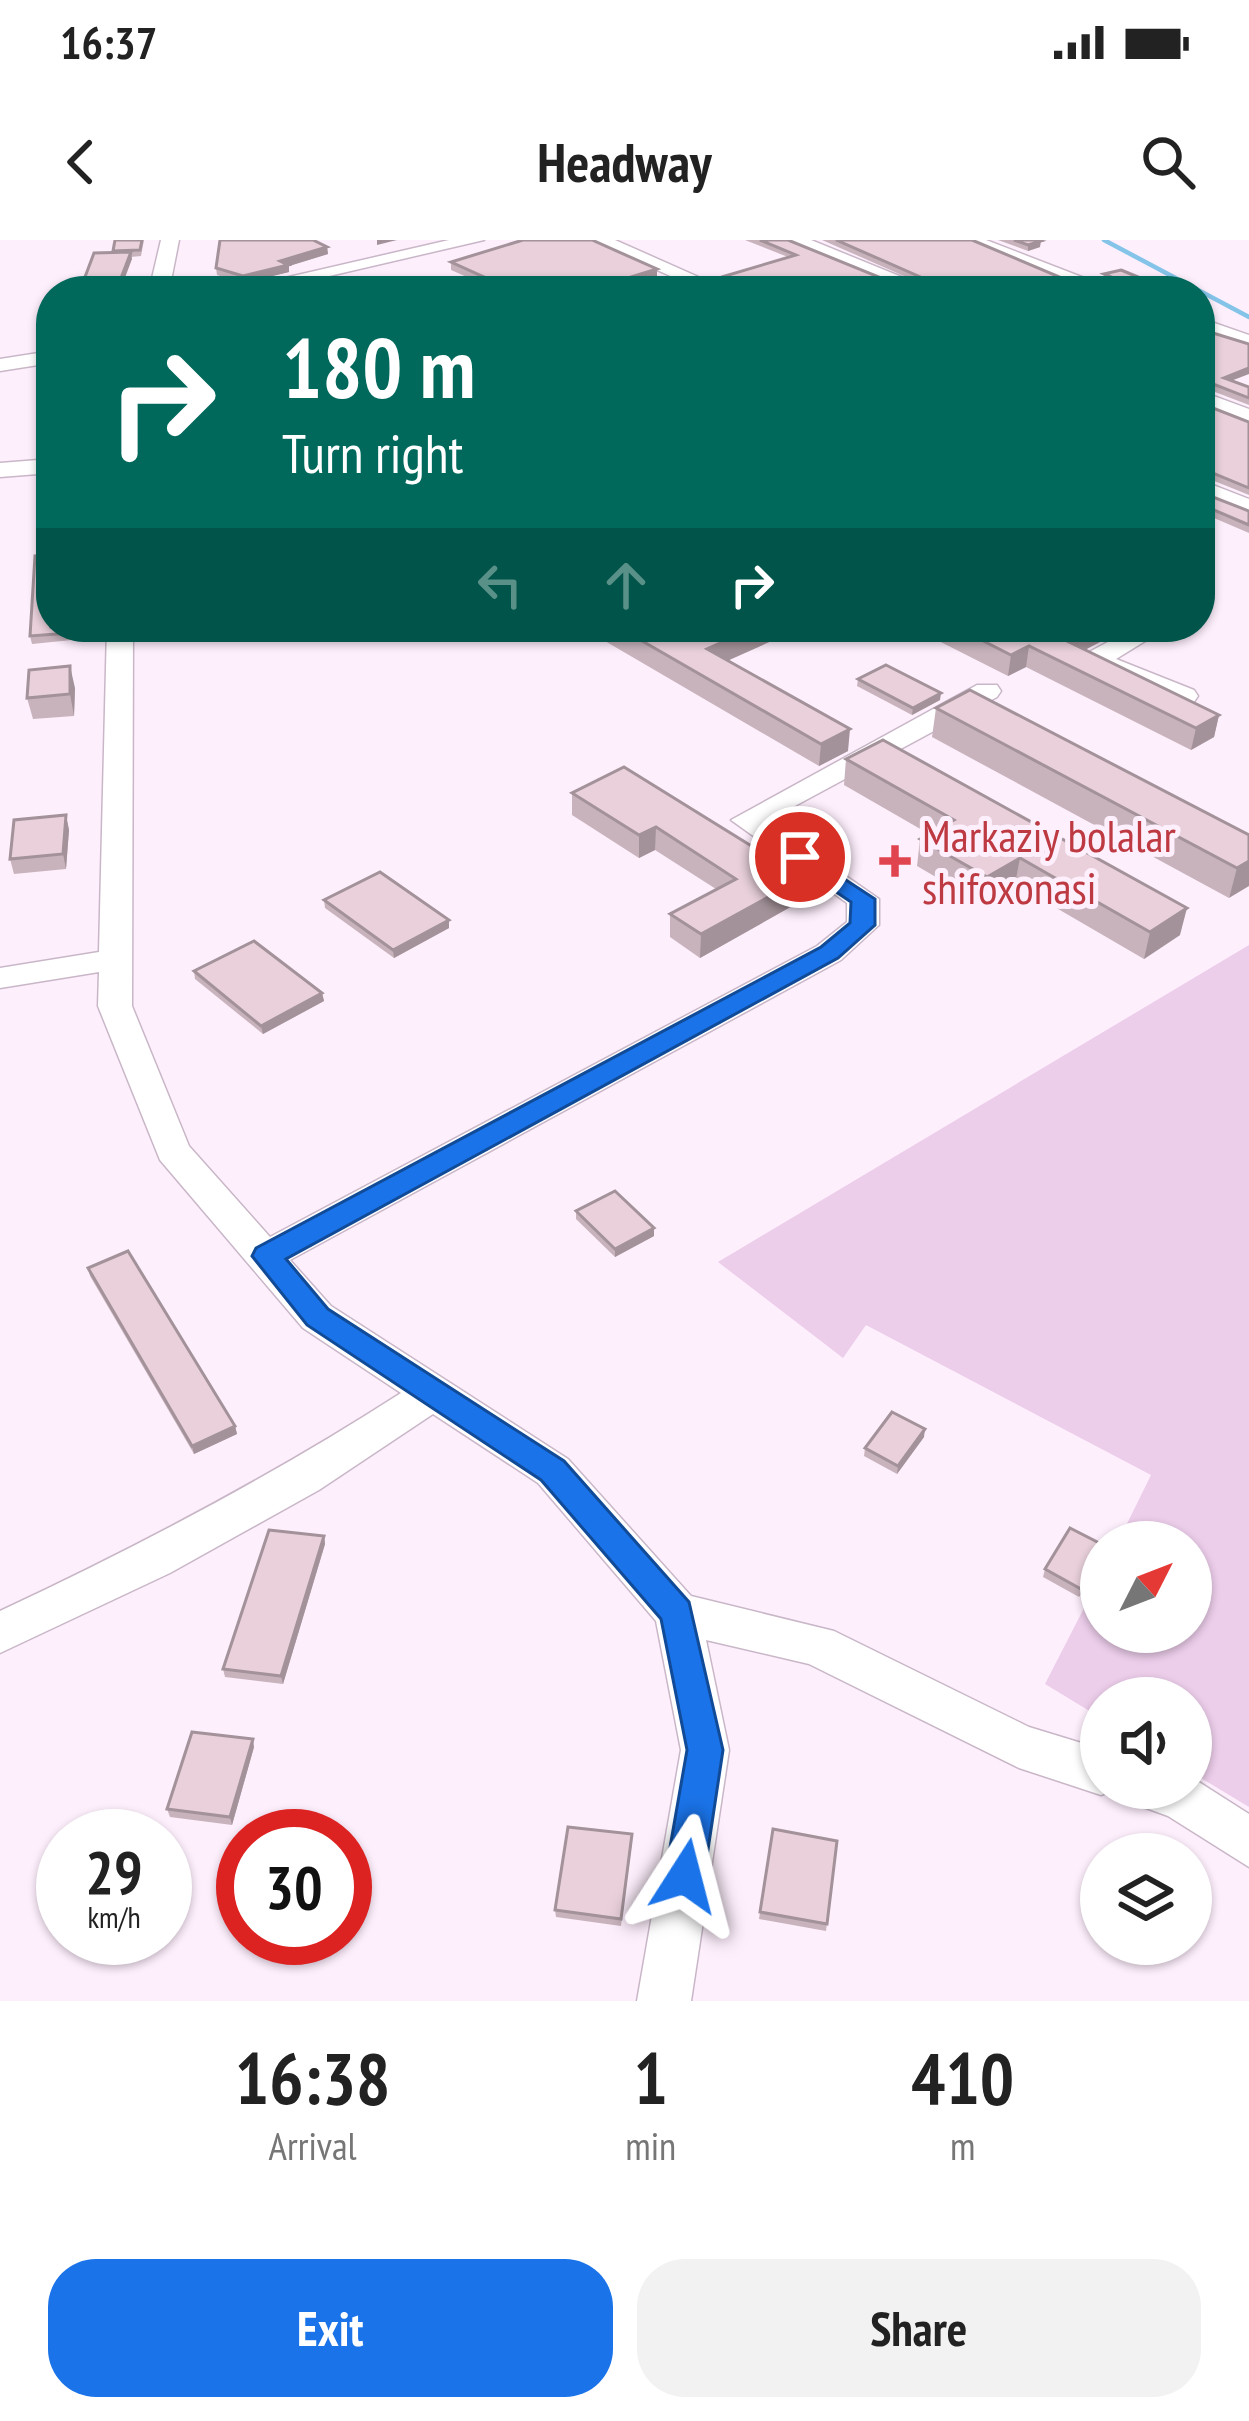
<!DOCTYPE html>
<html lang="en">
<head>
<meta charset="utf-8">
<style>
	:root { --surface:#fff; --page:#f2f2f2; --text:#222; --muted:#767676; --accent:#1a73e8 }
	body { margin:0; font-family:"PT Sans Narrow",sans-serif; background:var(--page); color:var(--text); height:100vh; display:flex; flex-direction:column; font-size:45px; white-space:nowrap }
	* { box-sizing:border-box; margin:0 }
	p { font-size:39px; color:var(--muted) }
	.icon { flex:none; width:66px; height:66px; fill:none; stroke:currentColor; stroke-width:2; stroke-linecap:round; stroke-linejoin:round }
	.map { position:relative; height:1761px; overflow:hidden }
	.details { display:flex; flex-direction:column; background:var(--surface); flex:1 }
	.details>* { flex:none }
	.hud { position:absolute; left:36px; top:36px; width:1179px; height:366px; border-radius:48px; box-shadow:0 3px 9px #0004; background:#00695c; color:#fff; overflow:hidden }
	.needle { width:78px; rotate:48deg }
	.fabs { position:absolute; left:1080px; top:1281px; display:grid; gap:24px }
	.fabs a { display:grid; place-items:center; width:132px; height:132px; border-radius:50%; background:var(--surface); box-shadow:0 3px 9px #0004; font-size:60px }
	.speed { position:absolute; left:36px; top:1569px; display:flex; gap:24px; font-size:60px; font-weight:700; text-align:center }
	.speed>* { display:grid; place-content:center; width:156px; height:156px; border-radius:50%; background:var(--surface); box-shadow:0 3px 9px #0004; line-height:1 }
	.speed small { font-size:30px; font-weight:400 }
	.speed .limit { border:18px solid #d22; background:#fff; color:#111 }
	.pin { position:absolute; display:grid; place-items:center; width:102px; height:102px; color:#fff; margin:-51px; border:6px solid #fff; border-radius:50%; box-shadow:0 3px 12px #0007 }
	.me { position:absolute; width:132px; margin:-66px; rotate:9deg; stroke-linejoin:round; filter:drop-shadow(0 0 9px #0008) }
	.turn { display:flex; align-items:center; gap:42px; height:252px; padding:0 48px; font-size:54px }
	.turn .icon { width:156px; height:156px; stroke-width:2.5 }
	.turn b { display:block; font-size:84px; line-height:102px }
	.lanes { display:flex; align-items:center; height:114px; padding:0 48px; background:#0003; justify-content:center; gap:60px; direction:ltr }
	.lanes .off { opacity:.35 }
	.eta { display:flex; justify-content:space-evenly; align-items:center; height:204px; text-align:center }
	.eta b { font-size:72px; font-weight:700; line-height:84px }
	.action { display:flex; gap:24px; margin-top:auto; padding:24px 48px }
	.action a { flex:1; height:138px; border-radius:48px; background:var(--accent); color:#fff; font-size:48px; font-weight:700; line-height:138px; text-align:center }
	.action a+a { background:var(--page); color:var(--text) }
	.status { display:flex; justify-content:space-between; align-items:center; height:84px; padding:0 60px; background:var(--surface); direction:ltr }
	.status svg { height:33px; fill:currentColor }
	header { display:flex; justify-content:space-between; align-items:center; height:156px; padding:0 48px; background:var(--surface); font-size:54px; font-weight:700 }
	.map>svg:first-child { display:block }
	.green { fill:#eccdea }
	.lines { fill:none; stroke-linecap:round; stroke-linejoin:round }
	.stream { stroke:#85c4e9; stroke-width:4.5 }
	.minor-casing { stroke:#c9b7c8; stroke-width:3 }
	.minor { fill:#fff; fill-rule:evenodd }
	.wall { fill:#c8b3bc }
	.shaded-wall { fill:#a39299 }
	.building { fill:#e9d0db; stroke:#a39299; stroke-width:3 }
	.route { fill:#1a73e8; stroke:#114b97; stroke-width:3 }
	.health-dot { fill:#e0444e; stroke:#feeffd; stroke-width:4.5 }
	.labels { text-anchor:middle; dominant-baseline:central; stroke-width:10; stroke-linejoin:round; paint-order:stroke }
	.health-label { font-size:45px; fill:#be3a42; stroke:#feeffd; text-anchor:start }
</style>
</head>
<body>
<div class="status"><b>16:37</b><svg viewBox="0 0 49 12"><path d="M0 12V9h3v3zM5 12V6h3v6zM10 12V3h3v9zM15 12V0h3v12zM26 1h20v11H26zM47 4h2v5h-2z"/></svg></div>
<header><svg class="icon" aria-label="back" viewBox="0 0 24 24"><path d="M15 5l-7 7 7 7"/></svg>Headway<svg class="icon" aria-label="search" viewBox="0 0 24 24"><circle cx="10" cy="10" r="6"/><path d="M15 15l6 6"/></svg></header>
<div class="map">
<svg width="1249" height="1761" viewBox="0 0 1249 1761">
	<rect width="100%" height="100%" fill="#feeffd"/>
	<path class="green" d="M1249,705V1567L1191,1532V1458H1101V1478L1045,1444L1101,1335V1392H1191V1302H1118L1151,1235L866,1085L843,1118L718,1022Z"/>
	<g class="lines">
		<path class="stream" d="M1104,0L1249,77"/>
		<g class="minor-casing">
			<g id="minor">
				<path d="M161,0H179L169,51H149Z"/>
				<path d="M449,0H484L265,51H228Z"/>
				<path d="M590,0H615L730,51H704Z"/>
				<path d="M785,0H811L936,51H909Z"/>
				<path d="M960,0H986L1118,51H1090Z"/>
				<path d="M1200,78L1249,95V108L1200,91Z"/>
				<path d="M51,111V123L0,131V119Z"/>
				<path d="M1200,151L1249,169V184L1200,165Z"/>
				<path d="M51,219V233L0,237V223Z"/>
				<path d="M1200,240L1249,259V274L1200,255Z"/>
				<path d="M107,387H133L132,766L189,906L270,997L817,706L847,682V663L731,580L977,445H997L1001,451L997,457L767,581L879,659V685L841,720L290,1020L331,1066L568,1219L691,1356L834,1391L1029,1487L1101,1509V1548H1118L1101,1555L1019,1528L809,1424L706,1400L729,1510L691,1761H637L681,1510L656,1381L538,1243L433,1174L319,1250L170,1333L0,1413V1371C139,1306 272,1236 401,1153L303,1088L160,920L98,766L99,732L0,748V728L99,712Z"/>
				<path d="M1136,387H1168L1116,419L1194,450L1198,456L1194,462C1171,467 1099,435 1087,417L1091,411Z"/>
				<path d="M1191,1537L1249,1574V1627L1168,1576L1135,1564L1127,1548H1191Z"/>
			</g>
		</g>
		<use href="#minor" class="minor"/>
	</g>
	<g class="wall">
		<path d="M144,0L141,16L131,17L120,51H83L82,45L113,12Z"/>
		<path d="M745,0H788L908,49L929,47L822,0H972L1088,49V51H746L725,42V36L788,17Z"/>
		<path d="M998,0H1037L1040,7L1028,11Z"/>
		<path d="M327,7L328,14L289,26V32L244,43L217,35L216,28Z"/>
		<path d="M451,22L657,36L631,45L645,51H499L451,30Z"/>
		<path d="M1104,34L1172,51L1120,48L1103,40Z"/>
		<path d="M1200,89L1232,141L1249,147V165L1202,147Z"/>
		<path d="M1200,163L1249,182V255L1202,236Z"/>
		<path d="M1200,252L1249,271V293L1200,272Z"/>
		<path d="M72,387V400L32,404L30,396Z"/>
		<path d="M581,387H668L678,393L691,387H803L728,420L848,511L819,526Z"/>
		<path d="M911,387H1129L1085,410L1219,475L1214,497L1191,510L1026,427L1008,436Z"/>
		<path d="M858,439L940,460L912,475L857,446Z"/>
		<path d="M75,448L74,476L33,479L27,458Z"/>
		<path d="M936,468L1249,595L1229,658L932,497Z"/>
		<path d="M846,519L1180,695L1144,719L1015,644L982,664L917,626L920,599L929,594L844,545Z"/>
		<path d="M572,553L803,638L801,661L700,718L670,697V674L716,649L655,610L639,618L572,575Z"/>
		<path d="M66,575L69,590L66,629L14,634L10,619Z"/>
		<path d="M324,660L449,680V688L394,718L325,668Z"/>
		<path d="M194,731L322,753L324,761L263,794L195,739Z"/>
		<path d="M576,971L654,996L615,1017L576,979Z"/>
		<path d="M88,1028L235,1186L237,1194L194,1214L90,1036Z"/>
		<path d="M924,1197L897,1234L864,1216L865,1208Z"/>
		<path d="M324,1296L325,1304L283,1444L225,1437L223,1429Z"/>
		<path d="M1101,1304L1079,1357L1043,1337L1045,1329Z"/>
		<path d="M254,1507L232,1585L170,1577L167,1569Z"/>
		<path d="M773,1589L837,1601L826,1691L759,1679Z"/>
		<path d="M632,1602L621,1686L556,1677L555,1670Z"/>
	</g>
	<g class="shaded-wall">
		<path d="M377,0H397L377,5Z"/>
		<path d="M1041,1L1040,7L1028,11V5Z"/>
		<path d="M327,7L328,14L289,26V32L244,43L243,36L280,21Z"/>
		<path d="M131,12L132,19L120,51H116Z"/>
		<path d="M657,29V36L621,48V40Z"/>
		<path d="M1249,128V134L1223,144L1224,138Z"/>
		<path d="M756,387H803L707,430V409Z"/>
		<path d="M1091,387H1129L1061,422L1065,400Z"/>
		<path d="M1029,406L1026,427L1008,436L1011,415Z"/>
		<path d="M70,426L75,448L74,476L70,454Z"/>
		<path d="M941,453L940,460L912,475L913,468Z"/>
		<path d="M1219,475L1214,497L1191,510L1196,488Z"/>
		<path d="M850,489L848,511L819,526L821,504Z"/>
		<path d="M66,575L69,590L66,629L63,614Z"/>
		<path d="M656,587L655,610L639,618V595Z"/>
		<path d="M1020,618L1015,644L982,664L987,637Z"/>
		<path d="M1249,621V646L1229,658L1237,628Z"/>
		<path d="M803,638L801,661L700,718L701,694Z"/>
		<path d="M1187,668L1180,695L1144,719L1150,692Z"/>
		<path d="M449,680V688L394,718L393,710Z"/>
		<path d="M322,753L324,761L263,794L261,786Z"/>
		<path d="M654,988V996L615,1017V1009Z"/>
		<path d="M235,1186L237,1194L194,1214L192,1206Z"/>
		<path d="M925,1189L924,1197L897,1234L898,1226Z"/>
		<path d="M324,1296L325,1304L283,1444L281,1436Z"/>
		<path d="M1101,1317V1321L1079,1357L1081,1349Z"/>
		<path d="M253,1499L254,1507L232,1585L230,1577Z"/>
	</g>
	<g class="building">
		<path d="M115,0H142L140,10L113,11Z"/>
		<path d="M220,0H313L327,7L280,21L288,25L243,36L216,28Z"/>
		<path d="M523,0H592L657,29L621,40L644,51H561L551,46L535,51H515L451,22Z"/>
		<path d="M760,0H788L908,49L941,46L836,0H972L1088,49L1082,51H760L725,36L796,15Z"/>
		<path d="M1014,0H1037L1041,1L1028,5Z"/>
		<path d="M131,12L116,51H87L88,45H82L94,13Z"/>
		<path d="M1121,30L1172,51H1098V49L1122,48L1121,41L1104,34Z"/>
		<path d="M314,38L341,51H272L267,49Z"/>
		<path d="M1200,89L1249,104V128L1224,138L1249,147V158L1203,140L1200,142Z"/>
		<path d="M1200,163L1249,182V248L1203,229L1200,231Z"/>
		<path d="M1200,252L1249,271V285L1200,264Z"/>
		<path d="M51,315V387H70V393L30,396L35,316Z"/>
		<path d="M618,387H668L678,393L691,387H756L707,409L850,489L821,504Z"/>
		<path d="M956,387H1091L1065,400L1219,475L1196,488L1029,406L1011,415Z"/>
		<path d="M886,425L941,453L913,468L858,439Z"/>
		<path d="M70,426V454L27,458L29,430Z"/>
		<path d="M970,450L1249,595V621L1237,628L936,468Z"/>
		<path d="M883,500L1187,668L1150,692L1020,618L987,637L920,599L954,580L846,519Z"/>
		<path d="M624,527L803,638L701,694L670,674L736,639L656,587L639,595L572,553Z"/>
		<path d="M66,575L63,614L10,619L14,580Z"/>
		<path d="M380,632L449,680L393,710L324,660Z"/>
		<path d="M254,701L322,753L261,786L194,731Z"/>
		<path d="M615,951L654,988L615,1009L576,971Z"/>
		<path d="M128,1011L235,1186L192,1206L88,1028Z"/>
		<path d="M892,1172L925,1189L898,1226L865,1208Z"/>
		<path d="M1070,1288L1101,1304V1317L1081,1349L1045,1329Z"/>
		<path d="M269,1290L324,1296L281,1436L223,1429Z"/>
		<path d="M192,1492L253,1499L230,1577L167,1569Z"/>
		<path d="M568,1587L632,1594L621,1679L555,1670Z"/>
		<path d="M773,1589L837,1601L827,1684L760,1672Z"/>
	</g>
	<path class="route" d="M800,610L875,659V685L838,718L286,1019L328,1069L564,1221L689,1362L723,1510L704,1636L698,1649L685,1654L671,1649L665,1636L687,1510L661,1379L541,1240L307,1085L252,1016L256,1008L821,707L850,683L851,662L792,622L789,617Z"/>
	<path class="health-dot" d="M889 603h12v12h12v12h-12v12h-12v-12h-12v-12h12z"/>
	<g class="labels">
		<g class="health-label">
			<text x="922" y="595">Markaziy bolalar<tspan x="922" dy="52">shifoxonasi</tspan></text>
		</g>
	</g>
</svg>
<div class="fabs">
<a><svg class="needle" viewBox="-14 -14 28 28"><path d="M0-13l5 13h-10z" fill="#e53935"/><path d="M0 13l5-13h-10z" fill="#767676"/></svg></a>
<a><svg class="icon" aria-label="sound" viewBox="0 0 24 24"><path d="M4 9h4l5-4v14l-5-4H4zM17 9q2 3 0 6"/></svg></a>
<a><svg class="icon" aria-label="layers" viewBox="0 0 24 24"><path d="M12 4l9 5-9 5-9-5zM3 14l9 5 9-5"/></svg></a>
</div>
<div class="speed"><div>29<small>km/h</small></div><div class="limit">30</div></div>
<div class="pin" style="left:800px;top:617px;background:#d93025"><svg class="icon" aria-label="arrive" viewBox="0 0 24 24"><path d="M6 21V4h12l-3 4 3 4H6"/></svg></div>
<svg class="me" style="left:685px;top:1636px" viewBox="-20 -20 40 40"><path d="M0-17L14 15 0 8-14 15z" fill="#1a73e8" stroke="#fff" stroke-width="4"/></svg>
<div class="hud">
<div class="turn"><svg class="icon" aria-label="right" viewBox="0 0 24 24"><path d="M7 20v-9h11M14 6l5 5-5 5"/></svg><div><b>180 m</b>Turn right</div></div>
<div class="lanes"><svg class="icon off" aria-label="left" viewBox="0 0 24 24"><path d="M17 20v-9H6M10 6l-5 5 5 5"/></svg><svg class="icon off" aria-label="ahead" viewBox="0 0 24 24"><path d="M12 20V5M6 11l6-6 6 6"/></svg><svg class="icon" aria-label="right" viewBox="0 0 24 24"><path d="M7 20v-9h11M14 6l5 5-5 5"/></svg></div>
</div>
</div>
<section class="details">
<div class="eta">
<div><b>16:38</b><p>Arrival</p></div>
<div><b>1</b><p>min</p></div>
<div><b>410</b><p>m</p></div>
</div>
<div class="action"><a>Exit</a><a>Share</a></div>
</section>
</body>
</html>
